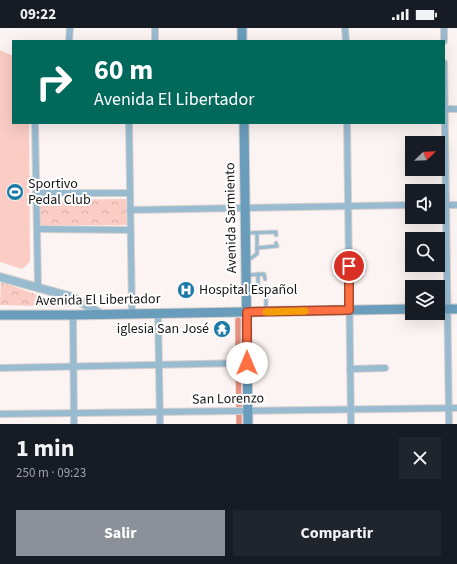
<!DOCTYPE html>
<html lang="es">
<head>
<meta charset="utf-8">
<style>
	:root { --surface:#171b24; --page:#20242c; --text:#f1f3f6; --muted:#9ea1a6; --accent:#8c9099 }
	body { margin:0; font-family:"Source Sans 3",sans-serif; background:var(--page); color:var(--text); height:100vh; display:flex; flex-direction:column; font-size:15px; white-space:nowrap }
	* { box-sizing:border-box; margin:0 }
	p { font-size:13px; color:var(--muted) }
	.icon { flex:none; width:22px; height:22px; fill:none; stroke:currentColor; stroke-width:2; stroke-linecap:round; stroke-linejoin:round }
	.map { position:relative; height:396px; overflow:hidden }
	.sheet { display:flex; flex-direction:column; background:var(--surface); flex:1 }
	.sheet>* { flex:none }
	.guide { position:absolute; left:12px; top:12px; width:433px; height:84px; border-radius:0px; box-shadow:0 4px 16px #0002; background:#00695c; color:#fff; overflow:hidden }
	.needle { width:26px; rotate:67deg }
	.controls { position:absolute; left:405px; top:108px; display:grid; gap:8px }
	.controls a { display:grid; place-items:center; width:40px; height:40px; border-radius:0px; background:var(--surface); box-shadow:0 4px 16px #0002; font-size:20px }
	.pin { position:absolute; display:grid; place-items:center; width:34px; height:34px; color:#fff; margin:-17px; border:2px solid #fff; border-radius:50%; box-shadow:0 1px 4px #0007 }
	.me { position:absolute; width:44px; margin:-22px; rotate:0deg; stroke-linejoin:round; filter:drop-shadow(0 0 3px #0008) }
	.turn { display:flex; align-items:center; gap:14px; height:84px; padding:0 16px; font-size:18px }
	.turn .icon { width:52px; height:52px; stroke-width:2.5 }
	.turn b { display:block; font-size:28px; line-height:34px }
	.round { display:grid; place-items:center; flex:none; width:42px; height:42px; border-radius:0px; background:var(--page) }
	.headline { display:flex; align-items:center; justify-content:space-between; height:68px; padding:0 16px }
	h1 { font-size:24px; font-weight:700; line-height:30px }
	.action { display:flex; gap:8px; margin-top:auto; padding:8px 16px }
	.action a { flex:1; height:46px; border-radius:0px; background:var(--accent); color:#fff; font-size:16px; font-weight:700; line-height:46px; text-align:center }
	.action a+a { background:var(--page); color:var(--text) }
	.status { display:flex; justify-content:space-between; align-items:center; height:28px; padding:0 20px; background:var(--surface); direction:ltr }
	.status svg { height:11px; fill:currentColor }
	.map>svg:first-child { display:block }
	.grass { fill:#faccc4 }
	.park { fill:url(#park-crowns) }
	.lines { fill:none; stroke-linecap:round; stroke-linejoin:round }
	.canal { stroke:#e69283; stroke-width:5.5 }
	.service-casing { stroke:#d7d0cf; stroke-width:5 }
	.minor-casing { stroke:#d7d0cf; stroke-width:8 }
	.tertiary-casing { stroke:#d7d0cf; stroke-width:10 }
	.secondary-casing { stroke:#d7d0cf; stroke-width:11 }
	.service { stroke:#99bbd0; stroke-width:3 }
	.minor { stroke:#99bbd0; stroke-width:6 }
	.tertiary { stroke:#99bbd0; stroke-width:8 }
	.secondary { stroke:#6a9dbc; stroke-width:9 }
	.route-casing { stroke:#a6492c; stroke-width:10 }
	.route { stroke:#ff7043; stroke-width:7 }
	.slow { stroke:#f59e0b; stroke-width:7 }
	.labels { text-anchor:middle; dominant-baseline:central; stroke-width:4; stroke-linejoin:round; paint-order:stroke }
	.poi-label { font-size:14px; fill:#171414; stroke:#fff; text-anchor:start }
	.street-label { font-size:14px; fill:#171414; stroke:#fff }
</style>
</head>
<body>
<div class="status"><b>09:22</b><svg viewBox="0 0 49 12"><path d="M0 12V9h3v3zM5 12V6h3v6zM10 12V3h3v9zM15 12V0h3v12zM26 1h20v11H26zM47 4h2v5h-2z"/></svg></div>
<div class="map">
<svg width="457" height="396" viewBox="0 0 457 396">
	<defs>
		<pattern id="park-crowns" width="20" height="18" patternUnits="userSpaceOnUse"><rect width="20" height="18" fill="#faccc4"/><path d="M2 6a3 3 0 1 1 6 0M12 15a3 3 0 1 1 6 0" fill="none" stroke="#d6aea8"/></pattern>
	</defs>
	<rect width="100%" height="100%" fill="#fcf4f3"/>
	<path class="grass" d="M0,22L13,28V95H29L30,234L22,241L0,234Z"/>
	<g class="park">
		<path d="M126,171L127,197H40L39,172Z"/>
		<path d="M1,254L72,279L0,277Z"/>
	</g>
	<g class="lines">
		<g class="canal">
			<path d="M238,292V331"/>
			<path d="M238,339L239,379"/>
			<path d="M239,386V396"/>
		</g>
		<g class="service-casing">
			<g id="service">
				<path d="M247,205L276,204V207"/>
				<path d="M257,220L277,218L276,215"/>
				<path d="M248,232L257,226V205"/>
				<path d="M258,246V262"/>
				<path d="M248,247L264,246L265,251"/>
				<path d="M266,259V282"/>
				<path d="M248,263L266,262"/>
			</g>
		</g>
		<g class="minor-casing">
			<g id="minor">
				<path d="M155,0V13"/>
				<path d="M345,0L346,13"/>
				<path d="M444,0V13"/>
				<path d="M69,13L70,0"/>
				<path d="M444,35L449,396"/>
				<path d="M444,81H457"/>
				<path d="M35,95L38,259"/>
				<path d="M129,95L132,286"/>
				<path d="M347,95L351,396"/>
				<path d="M36,165H130"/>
				<path d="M438,177H457"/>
				<path d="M130,182L412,177"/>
				<path d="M37,201L130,202"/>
				<path d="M158,285L160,396"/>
				<path d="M73,287L74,396"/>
				<path d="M0,340L247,335"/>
				<path d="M350,341L385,340"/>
				<path d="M0,386L457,380"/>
			</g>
		</g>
		<g class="tertiary-casing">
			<path id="tertiary" d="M0,249L72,269L101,286"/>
		</g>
		<g class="secondary-casing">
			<g id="secondary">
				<path d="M242,0V13"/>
				<path d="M244,95L248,396"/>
				<path d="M438,281H457"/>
				<path d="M0,287H73L412,281"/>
			</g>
		</g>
		<use href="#service" class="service"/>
		<use href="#minor" class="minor"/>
		<use href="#tertiary" class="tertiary"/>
		<use href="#secondary" class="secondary"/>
	</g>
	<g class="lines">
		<g class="route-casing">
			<path id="route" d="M247,335V284L349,282V238"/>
		</g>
		<use href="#route" class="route"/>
		<path class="slow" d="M266,284L305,283"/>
	</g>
	<defs>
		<g id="stadium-disc" transform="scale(0.9)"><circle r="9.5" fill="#1b79a6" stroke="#fff"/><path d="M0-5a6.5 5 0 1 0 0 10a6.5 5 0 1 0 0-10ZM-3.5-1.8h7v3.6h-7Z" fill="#fff"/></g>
		<g id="hospital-disc" transform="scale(0.9)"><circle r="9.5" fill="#1b79a6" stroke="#fff"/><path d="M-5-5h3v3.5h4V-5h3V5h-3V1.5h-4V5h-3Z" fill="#fff"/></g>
		<g id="temple-disc" transform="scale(0.9)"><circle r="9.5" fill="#1b79a6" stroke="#fff"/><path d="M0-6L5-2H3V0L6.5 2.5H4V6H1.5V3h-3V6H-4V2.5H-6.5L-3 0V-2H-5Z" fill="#fff"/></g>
	</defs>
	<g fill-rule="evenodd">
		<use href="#stadium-disc" x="15" y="164"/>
		<use href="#hospital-disc" x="186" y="262"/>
		<use href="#temple-disc" x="222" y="301"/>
	</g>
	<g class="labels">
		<g class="poi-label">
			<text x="28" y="156">Sportivo<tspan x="28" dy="16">Pedal Club</tspan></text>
			<text x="199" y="262">Hospital Español</text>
			<text x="209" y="301" text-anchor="end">iglesia San José</text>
		</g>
		<g class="street-label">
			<text transform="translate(231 190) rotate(-91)">Avenida Sarmiento</text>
			<text transform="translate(98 272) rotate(-1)">Avenida El Libertador</text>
			<text transform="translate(228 371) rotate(-1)">San Lorenzo</text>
		</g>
	</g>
</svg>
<div class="controls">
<a><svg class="needle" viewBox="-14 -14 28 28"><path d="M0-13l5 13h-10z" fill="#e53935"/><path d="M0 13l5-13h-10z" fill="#9ea1a6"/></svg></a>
<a><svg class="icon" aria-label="sound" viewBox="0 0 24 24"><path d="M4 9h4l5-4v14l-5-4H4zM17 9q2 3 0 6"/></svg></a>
<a><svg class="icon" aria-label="search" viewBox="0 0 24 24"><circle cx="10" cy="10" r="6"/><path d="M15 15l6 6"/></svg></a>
<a><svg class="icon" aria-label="layers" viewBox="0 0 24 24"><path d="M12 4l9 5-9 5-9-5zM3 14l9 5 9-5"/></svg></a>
</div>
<div class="pin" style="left:349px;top:238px;background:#d93025"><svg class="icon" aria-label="arrive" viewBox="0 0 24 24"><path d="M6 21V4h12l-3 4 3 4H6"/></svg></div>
<svg class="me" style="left:247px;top:335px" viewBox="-20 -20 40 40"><circle r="19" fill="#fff"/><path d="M0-13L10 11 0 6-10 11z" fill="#ff7043"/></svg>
<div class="guide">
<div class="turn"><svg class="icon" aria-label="right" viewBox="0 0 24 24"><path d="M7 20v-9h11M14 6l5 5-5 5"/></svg><div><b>60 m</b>Avenida El Libertador</div></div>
</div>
</div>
<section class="sheet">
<div class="headline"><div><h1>1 min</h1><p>250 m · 09:23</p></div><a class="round"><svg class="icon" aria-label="close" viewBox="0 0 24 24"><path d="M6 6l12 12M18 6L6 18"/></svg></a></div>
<div class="action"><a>Salir</a><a>Compartir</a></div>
</section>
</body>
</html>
